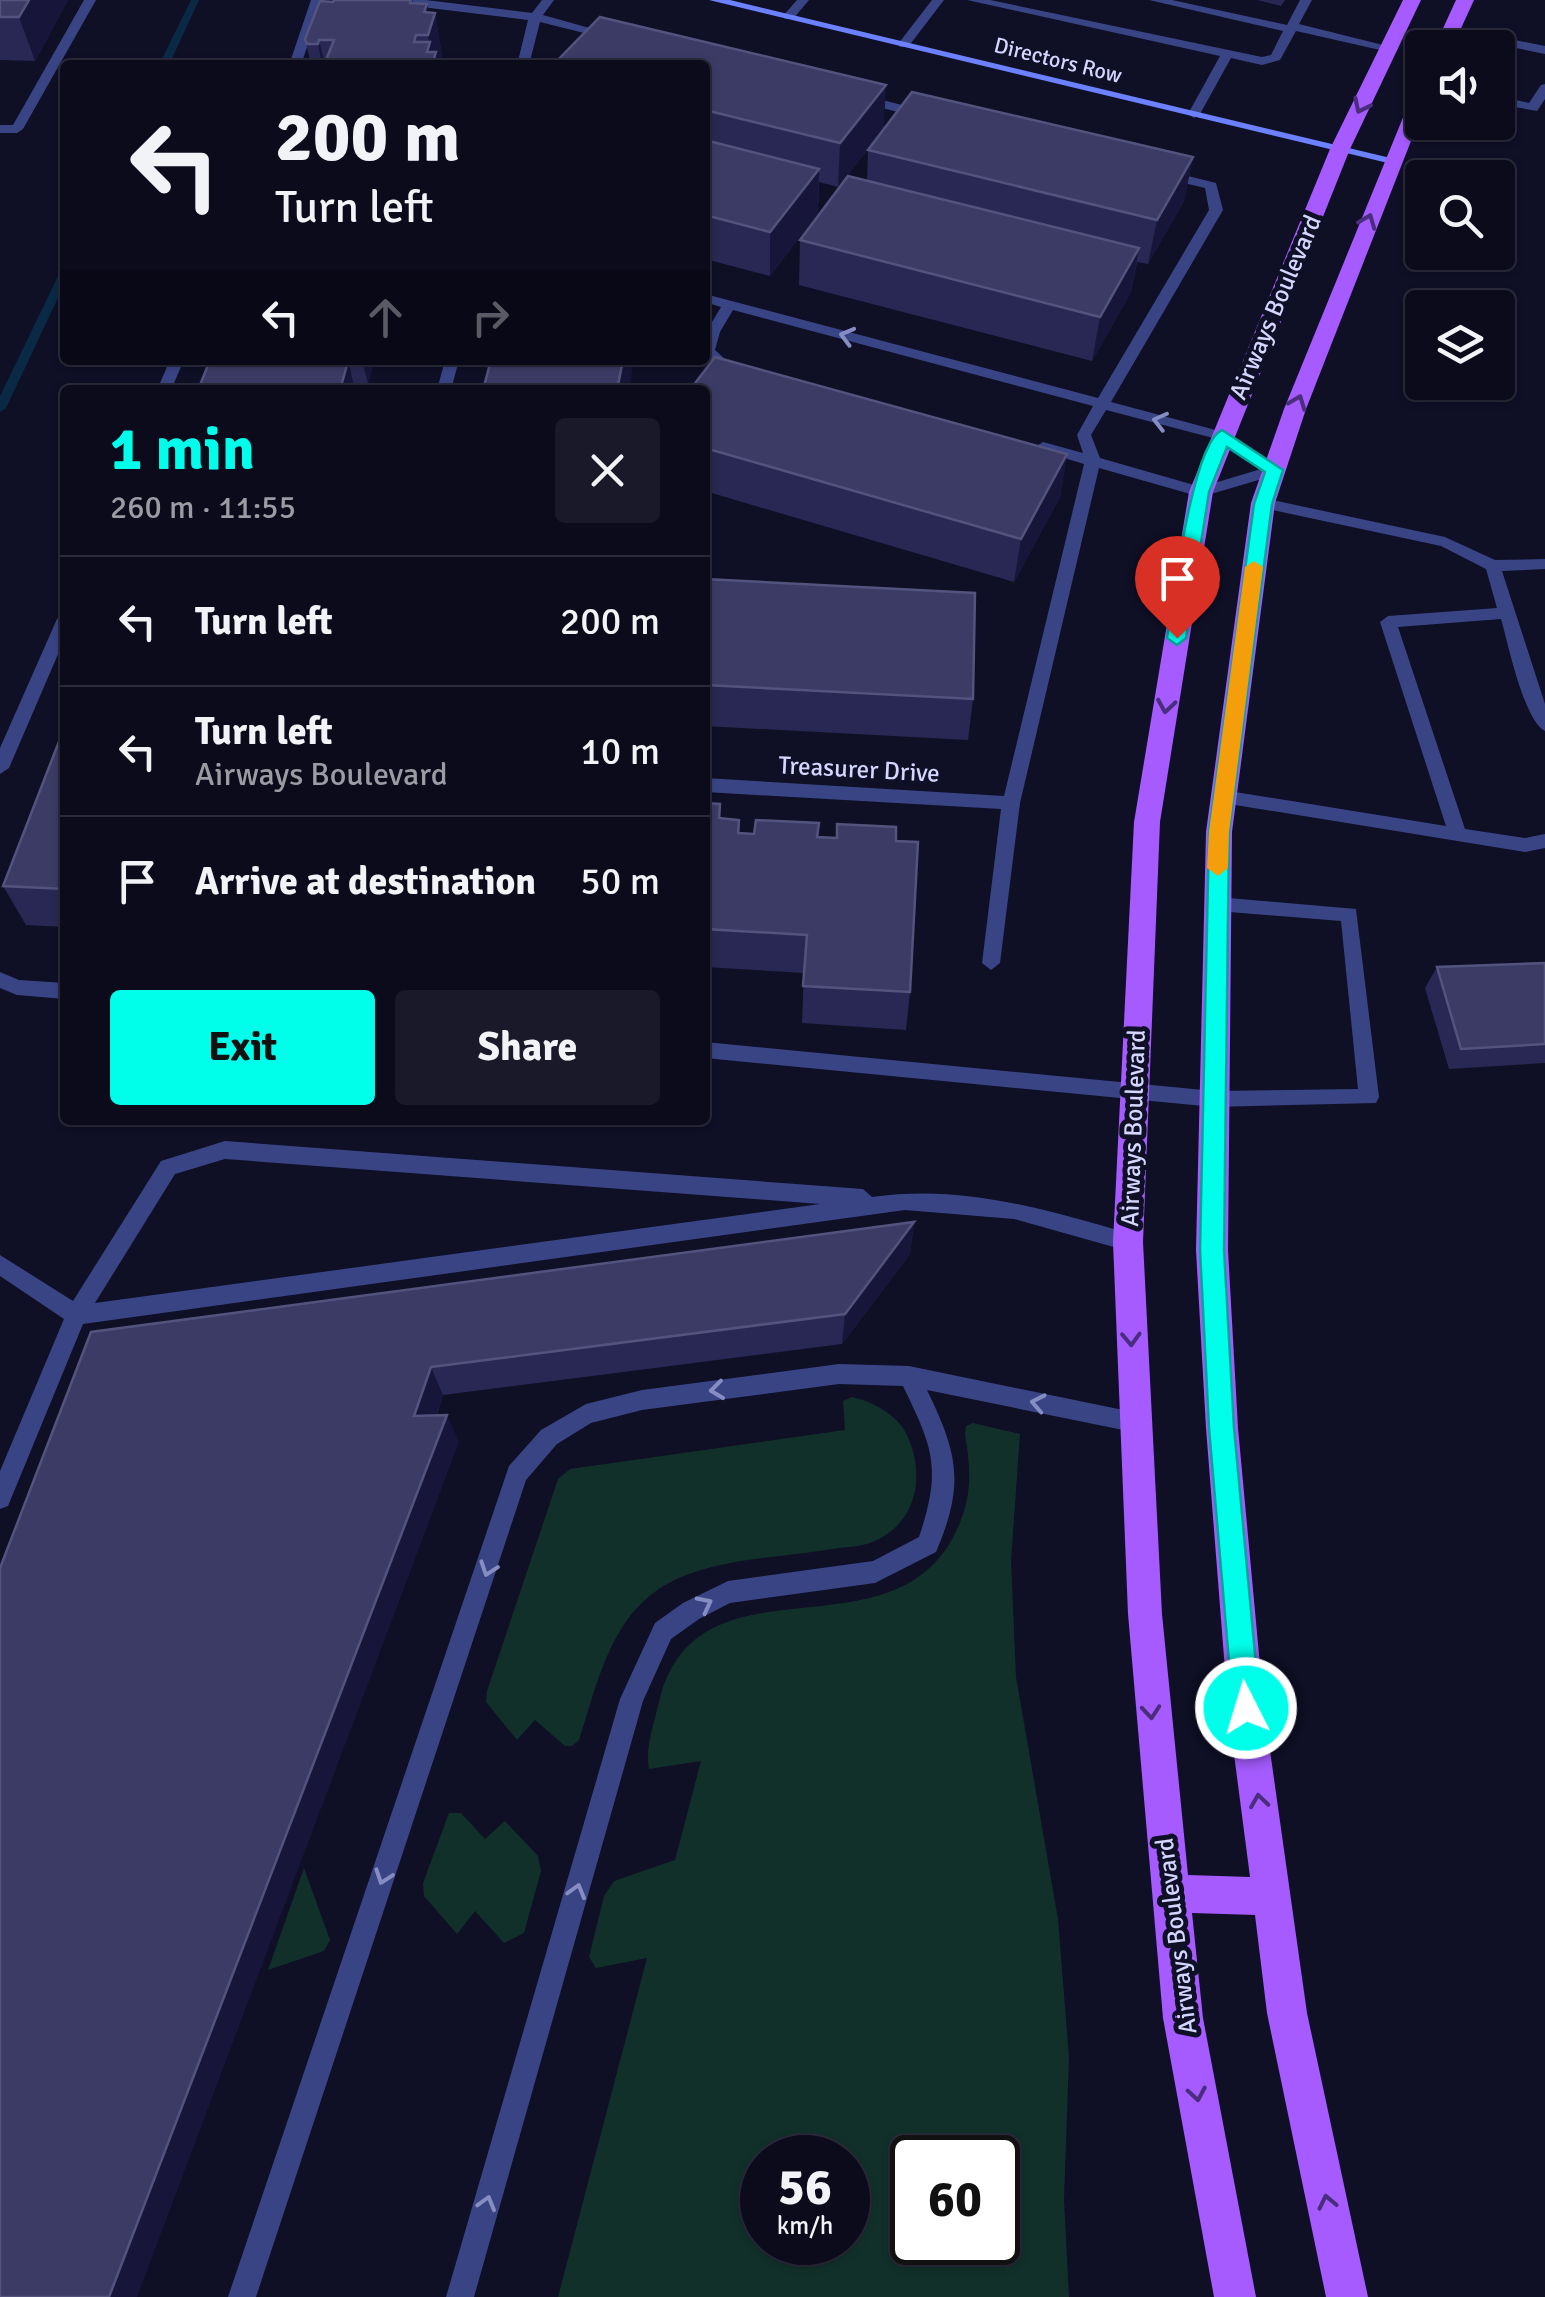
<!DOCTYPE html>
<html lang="en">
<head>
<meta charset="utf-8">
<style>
	:root { --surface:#0b0b1c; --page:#191929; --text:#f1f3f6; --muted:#9a9ba3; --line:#2b2b3b; --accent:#00ffeb }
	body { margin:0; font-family:Signika,sans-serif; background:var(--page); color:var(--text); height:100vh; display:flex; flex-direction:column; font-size:38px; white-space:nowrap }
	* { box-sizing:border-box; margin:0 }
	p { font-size:32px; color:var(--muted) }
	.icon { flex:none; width:55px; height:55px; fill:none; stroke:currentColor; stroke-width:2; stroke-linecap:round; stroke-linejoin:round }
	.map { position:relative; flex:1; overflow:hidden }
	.details { position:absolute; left:60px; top:385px; width:650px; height:740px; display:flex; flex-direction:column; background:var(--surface); border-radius:10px; box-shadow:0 2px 8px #0004,0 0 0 2px var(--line) }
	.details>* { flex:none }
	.guide { position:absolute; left:60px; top:60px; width:650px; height:305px; border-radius:10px; box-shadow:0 2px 8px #0004,0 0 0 2px var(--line); background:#0b0b1c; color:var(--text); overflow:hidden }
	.buttons { position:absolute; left:1405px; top:30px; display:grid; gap:20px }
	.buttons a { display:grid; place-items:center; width:110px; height:110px; border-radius:10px; background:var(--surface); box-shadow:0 2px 8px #0004,0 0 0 2px var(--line); font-size:50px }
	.speed { position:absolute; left:740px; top:2135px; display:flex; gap:20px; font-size:50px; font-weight:700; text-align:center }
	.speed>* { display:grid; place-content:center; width:130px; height:130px; border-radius:50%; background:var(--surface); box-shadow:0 2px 8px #0004,0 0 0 2px var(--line); line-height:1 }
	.speed small { font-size:25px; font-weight:400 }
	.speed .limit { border:5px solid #111; border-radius:15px; background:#fff; color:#111 }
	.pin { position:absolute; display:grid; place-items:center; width:85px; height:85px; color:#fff; margin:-102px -42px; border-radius:50% 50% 50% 0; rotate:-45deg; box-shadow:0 0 10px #0007 }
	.pin .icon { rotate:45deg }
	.me { position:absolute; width:110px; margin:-55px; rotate:355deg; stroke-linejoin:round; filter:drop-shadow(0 0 8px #0008) }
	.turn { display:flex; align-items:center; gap:35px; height:210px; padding:0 50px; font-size:45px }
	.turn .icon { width:130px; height:130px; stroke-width:2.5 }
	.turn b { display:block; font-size:70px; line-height:85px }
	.lanes { display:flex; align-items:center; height:95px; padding:0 50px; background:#0003; justify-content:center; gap:50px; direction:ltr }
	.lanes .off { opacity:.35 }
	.round { display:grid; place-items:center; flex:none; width:105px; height:105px; border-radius:10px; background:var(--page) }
	.headline { display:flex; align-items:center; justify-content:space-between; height:170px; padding:0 50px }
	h1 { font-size:60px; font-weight:700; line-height:75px; color:var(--accent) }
	.cta { display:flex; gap:20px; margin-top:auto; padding:20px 50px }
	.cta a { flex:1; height:115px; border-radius:10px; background:var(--accent); color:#111; font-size:40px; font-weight:700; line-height:115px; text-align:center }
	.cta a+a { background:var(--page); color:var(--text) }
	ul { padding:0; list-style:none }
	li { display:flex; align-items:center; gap:30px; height:130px; padding:0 50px; border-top:2px solid var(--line) }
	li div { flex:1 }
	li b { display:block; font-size:38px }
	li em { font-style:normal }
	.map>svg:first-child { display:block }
	.green { fill:#12302a; fill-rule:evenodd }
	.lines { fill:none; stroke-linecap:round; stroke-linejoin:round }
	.stream { fill:#0a2944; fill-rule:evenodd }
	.lane { fill:#394485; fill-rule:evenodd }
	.street { fill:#394485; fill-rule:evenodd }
	.secondary { fill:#6b81ff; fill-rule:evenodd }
	.primary { fill:#a55bff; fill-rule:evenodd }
	.wall { fill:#292854 }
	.shaded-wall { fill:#17163a }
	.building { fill:#3b3b66; stroke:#53537e; stroke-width:2.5 }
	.oneway { stroke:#4b2d7d }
	.oneway2 { stroke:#868dc2 }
	.route { fill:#00ffeb; stroke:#00a699; stroke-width:2.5 }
	.slow { fill:#f59e0b }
	.labels { text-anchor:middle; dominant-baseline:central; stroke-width:10; stroke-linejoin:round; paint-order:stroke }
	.far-street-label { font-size:22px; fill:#d4d6ff; stroke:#0f0f26 }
	.street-label { font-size:25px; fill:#d4d6ff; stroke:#0f0f26 }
</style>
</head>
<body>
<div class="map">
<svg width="1545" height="2297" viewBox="0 0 1545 2297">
	<rect width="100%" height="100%" fill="#0f0f26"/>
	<g class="green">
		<path d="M852,1397C873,1402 897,1414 907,1435C926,1476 917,1525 870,1543C859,1547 844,1547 832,1549C780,1558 714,1558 667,1584C610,1616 598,1683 579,1740L572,1746H565L535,1720L517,1740L486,1702L487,1691L558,1479L570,1469L845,1430L843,1401Z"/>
		<path d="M973,1423L1020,1434L1011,1561L1016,1677L1058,1919L1069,2057L1064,2200L1069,2297H558L647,1958L596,1968L589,1957L604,1896L614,1881L675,1860L701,1761L649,1769C645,1747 654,1724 659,1702C695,1550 885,1660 952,1539C972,1503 972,1474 965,1435L966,1426ZM762,2158H848V2242H762ZM912,2158H998V2242H912Z"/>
		<path d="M449,1813H461L485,1839L505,1821L538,1856L541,1871L524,1933L504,1943L475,1911L457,1934L424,1896L423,1883Z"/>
		<path d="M304,1868L330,1940L324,1951L268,1970Z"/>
	</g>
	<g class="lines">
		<g class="stream">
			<path d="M191,0H199L169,65H159Z"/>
			<path d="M65,269V283L6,408L0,412V396L60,272Z"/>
		</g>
		<g class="lane">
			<path d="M84,0H96L23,129L17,133H0V125H13Z"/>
			<path d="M311,0H323L301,65H289Z"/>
			<path d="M391,0H426L532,13L542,0H554L543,15L618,36L612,40L540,22L529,65H517L528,20L397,4Z"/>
			<path d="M932,0H944L908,47H900L898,44Z"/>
			<path d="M967,0H990L1262,57L1271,55L1283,31L1149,0H1172L1287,25L1300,0H1312L1299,24L1395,48L1389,52L1296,31L1280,60L1262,65L1231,58L1200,114L1194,118L1188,114L1220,56Z"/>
			<path d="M1451,27L1545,46V54L1447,34V28Z"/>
			<path d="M1545,84V99L1537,111L1498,104V96L1529,103L1541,85Z"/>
			<path d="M858,94L926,111L928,114L922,118L854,101V95Z"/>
			<path d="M1164,170L1216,183L1223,210L1111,402L1227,433L1282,470L1279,474L1201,497L1099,468L1020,803L1000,963L991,970L982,963L1001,809L705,792V778L1004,796L1084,464L1038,450L1035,447L1043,442L1083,453L1077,435L1093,406L733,310L720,332L715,350L726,360L746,367L739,372L716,366L705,356L706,332L721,307L705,302V294L1098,398L1209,210L1205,188L1159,177L1157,174ZM1106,410L1217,439L1261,469L1201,487L1100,458L1091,435Z"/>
			<path d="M170,360H184L171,390H157Z"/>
			<path d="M445,360H459L451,390H437Z"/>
			<path d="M1263,498L1445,537L1495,560L1545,559V569L1502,571L1545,704V731C1524,721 1508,643 1501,619L1398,627L1465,829L1525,838L1545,834V848L1525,852L1217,802L1214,797L1217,792L1223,790L1446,826L1380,622L1388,616L1497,608L1486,569L1441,546L1258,507L1255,503Z"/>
			<path d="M65,613V638L9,768L0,774V748L57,619Z"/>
			<path d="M1217,897L1356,909L1379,1097L1376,1103L1214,1107L705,1058V1042L1214,1091L1358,1089L1341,921L1217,911L1208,904Z"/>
			<path d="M0,972L19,980L65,983V999L17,995L0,988Z"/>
			<path d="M225,1141L863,1189L872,1197C962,1184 1043,1209 1128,1233L1135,1236L1138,1242L1135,1248L1128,1251L1014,1219L905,1210L83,1324L8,1506L0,1509V1471L64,1319L0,1276V1255L73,1301L161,1161ZM225,1159L820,1204L95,1303L175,1174Z"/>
			<path d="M839,1364L909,1366L1133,1412L1141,1415L1144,1422L1141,1429L1133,1432L927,1390C958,1454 965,1484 936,1552L875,1583L730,1603L699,1619L671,1639L643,1701L474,2297H446L620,1699L655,1623L683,1603L728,1581L873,1561L919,1537C942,1468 933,1448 903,1386L839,1384L642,1410L591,1423L557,1444L526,1480L256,2297H228L509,1466L541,1430L586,1404L642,1390Z"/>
		</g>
		<path class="street" d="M797,0H809L793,19H785L783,16Z"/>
		<path class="secondary" d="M709,0H730L1399,160L1392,164Z"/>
		<g class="primary">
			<path d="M1403,0H1421L1350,149L1213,492L1160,822L1143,1242L1162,1614L1188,1875L1250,1877L1228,1708L1206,1428L1196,1250L1206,832L1251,503L1284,409L1413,93L1422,87V113L1306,409L1275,503L1232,832L1228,1250L1238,1428L1264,1708L1307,2013L1368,2297H1326L1267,2013L1255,1915L1192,1913L1203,2018L1256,2297H1214L1163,2018L1128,1614L1113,1242L1134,822L1189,492L1330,149Z"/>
			<path d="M1456,0H1474L1452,48H1434Z"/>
		</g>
	</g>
	<g class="wall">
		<path d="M0,0H68L35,61L0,60Z"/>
		<path d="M334,0H413V3L427,4L428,12L435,13L442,56L439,65H311L305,39Z"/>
		<path d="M1257,0H1285L1281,6Z"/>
		<path d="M705,65L884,129L838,187L819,182L818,213L770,276L705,259Z"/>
		<path d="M868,150L1193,157L1184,201L1148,264L1137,262L1131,292L1092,361L799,285L800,240L867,181Z"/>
		<path d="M210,360H374L368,384L354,383L355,390H198Z"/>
		<path d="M705,390L1067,454L1060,497L1014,582L705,491Z"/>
		<path d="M705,579L973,699L968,740L705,726Z"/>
		<path d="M65,726V927L26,925L3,886Z"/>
		<path d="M705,803L720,804L721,819L739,820L740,834H754L819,823L818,837L896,841L910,992L906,1030L802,1023L804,973L705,967Z"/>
		<path d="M1545,963V1063L1449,1069L1425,988L1437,967Z"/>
		<path d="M914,1222L910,1254L842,1344L443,1395L437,1415L459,1442L91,1332Z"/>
	</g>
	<g class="shaded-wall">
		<path d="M29,0H68L35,61L19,17Z"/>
		<path d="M427,4L431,26L435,13L442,56L439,65H429L427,52L429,43L424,12Z"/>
		<path d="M319,40L325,65H322L318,44Z"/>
		<path d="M886,85L884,129L838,187L840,143Z"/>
		<path d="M1193,157L1184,201L1148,264L1157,220Z"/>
		<path d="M819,169L818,213L770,276V232Z"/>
		<path d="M1139,248L1131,292L1092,361L1100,317Z"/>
		<path d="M337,360H348L355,390H340Z"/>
		<path d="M362,360H374L368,384Z"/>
		<path d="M623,360H634L629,390H617Z"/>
		<path d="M1067,454L1060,497L1014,582L1021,539Z"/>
		<path d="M914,1222L910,1254L842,1344L845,1314Z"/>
		<path d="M431,1367L443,1395L427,1444L414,1416Z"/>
		<path d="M447,1415L459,1442L137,2297H109Z"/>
	</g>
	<g class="building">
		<path d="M0,0H29L19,17H0Z"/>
		<path d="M334,0H411L410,3L427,4L424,12L435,13L428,35H416L414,42H430L427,52H436L432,65H324L334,40H319L318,44H307L305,39L320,1L333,2Z"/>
		<path d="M600,17L886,85L840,143L705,110V65H553Z"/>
		<path d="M912,92L1193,157L1157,220L868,150Z"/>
		<path d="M705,140L819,169L770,232L705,215Z"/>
		<path d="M848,176L1139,248L1100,317L800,240Z"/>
		<path d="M715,357L1067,454L1021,539L705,448V390H690Z"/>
		<path d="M210,360H337L348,361L340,390H198Z"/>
		<path d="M491,360H623L617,390H483Z"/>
		<path d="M705,579L975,593L973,699L705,685Z"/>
		<path d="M65,726V889L3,886Z"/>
		<path d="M705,803L720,804L719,818L739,820L738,833L754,834L756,820L819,823L817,837L837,838V824L896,827V841L918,842L910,992L803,986L807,935L705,929Z"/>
		<path d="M1545,963V1044L1461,1049L1437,967Z"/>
		<path d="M914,1222L845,1314L431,1367L414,1416L447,1415L109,2297H0V1568L91,1332Z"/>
	</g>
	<defs><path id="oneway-chevron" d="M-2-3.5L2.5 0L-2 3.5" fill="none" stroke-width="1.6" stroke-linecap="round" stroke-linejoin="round" transform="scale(2.5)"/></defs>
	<g class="oneway">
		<use href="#oneway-chevron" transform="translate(1361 106) rotate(116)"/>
		<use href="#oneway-chevron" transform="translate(1368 221) rotate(-69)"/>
		<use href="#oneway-chevron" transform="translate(1298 402) rotate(-69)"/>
		<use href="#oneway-chevron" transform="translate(1166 706) rotate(99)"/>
		<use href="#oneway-chevron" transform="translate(1131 1339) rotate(88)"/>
		<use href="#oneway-chevron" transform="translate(1151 1712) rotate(85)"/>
		<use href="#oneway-chevron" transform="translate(1259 1801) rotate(-98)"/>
		<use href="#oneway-chevron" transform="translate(1197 2094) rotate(80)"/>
		<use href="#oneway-chevron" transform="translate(1327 2202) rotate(-102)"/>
	</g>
	<g class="oneway2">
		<use href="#oneway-chevron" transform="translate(847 336) rotate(-165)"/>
		<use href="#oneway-chevron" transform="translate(1160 421) rotate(-166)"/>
		<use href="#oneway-chevron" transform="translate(717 1390) rotate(173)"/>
		<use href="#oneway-chevron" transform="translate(1038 1403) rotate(-169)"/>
		<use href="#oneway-chevron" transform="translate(488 1569) rotate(109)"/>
		<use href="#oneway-chevron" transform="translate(705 1604) rotate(-27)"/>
		<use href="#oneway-chevron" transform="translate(383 1877) rotate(109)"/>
		<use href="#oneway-chevron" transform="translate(577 1891) rotate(-74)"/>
		<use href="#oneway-chevron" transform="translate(487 2203) rotate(-74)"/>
	</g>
	<path class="route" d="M1222,430L1283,470L1272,504L1229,832L1224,1250L1234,1428L1260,1708L1256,1718L1246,1722L1237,1718L1233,1708L1209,1428L1200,1250L1209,832L1254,504L1265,472L1227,447L1209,492L1186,638L1177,645L1167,638C1173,602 1192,443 1222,430Z"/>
	<path class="slow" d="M1254,561L1263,567L1229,832L1228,868L1218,876L1207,868L1209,832L1245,567Z"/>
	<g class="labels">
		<g class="far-street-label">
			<text transform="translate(1058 60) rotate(14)">Directors Row</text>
		</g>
		<g class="street-label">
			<text transform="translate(1275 307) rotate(-67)">Airways Boulevard</text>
			<text transform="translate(859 769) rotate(3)">Treasurer Drive</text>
			<text transform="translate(1133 1128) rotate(-88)">Airways Boulevard</text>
			<text transform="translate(1176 1936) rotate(-97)">Airways Boulevard</text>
		</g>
	</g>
</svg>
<div class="buttons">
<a><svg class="icon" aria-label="sound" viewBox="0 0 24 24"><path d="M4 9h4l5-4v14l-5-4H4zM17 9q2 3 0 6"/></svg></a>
<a><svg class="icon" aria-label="search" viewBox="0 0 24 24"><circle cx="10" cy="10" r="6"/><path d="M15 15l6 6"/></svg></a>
<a><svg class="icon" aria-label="layers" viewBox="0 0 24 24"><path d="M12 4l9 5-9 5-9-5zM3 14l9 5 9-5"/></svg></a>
</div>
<div class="speed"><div>56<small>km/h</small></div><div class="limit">60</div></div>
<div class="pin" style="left:1177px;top:638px;background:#d93025"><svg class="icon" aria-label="arrive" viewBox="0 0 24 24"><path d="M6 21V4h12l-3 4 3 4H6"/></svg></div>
<svg class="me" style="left:1246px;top:1708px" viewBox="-20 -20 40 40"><circle r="17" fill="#00ffeb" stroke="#fff" stroke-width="3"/><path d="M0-11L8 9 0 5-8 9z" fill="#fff"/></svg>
<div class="guide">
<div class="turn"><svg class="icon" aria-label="left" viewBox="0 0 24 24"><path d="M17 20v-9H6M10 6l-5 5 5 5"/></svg><div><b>200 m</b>Turn left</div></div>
<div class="lanes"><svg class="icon" aria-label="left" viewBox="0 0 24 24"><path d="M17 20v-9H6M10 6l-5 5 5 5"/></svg><svg class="icon off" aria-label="ahead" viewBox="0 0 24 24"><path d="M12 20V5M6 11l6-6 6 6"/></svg><svg class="icon off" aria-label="right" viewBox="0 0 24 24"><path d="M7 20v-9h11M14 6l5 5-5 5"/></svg></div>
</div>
<section class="details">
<div class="headline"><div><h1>1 min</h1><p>260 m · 11:55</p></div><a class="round"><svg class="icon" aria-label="close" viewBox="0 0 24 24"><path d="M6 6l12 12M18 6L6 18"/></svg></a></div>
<ul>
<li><svg class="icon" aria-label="left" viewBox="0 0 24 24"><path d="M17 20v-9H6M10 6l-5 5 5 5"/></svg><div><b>Turn left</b></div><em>200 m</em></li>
<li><svg class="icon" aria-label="left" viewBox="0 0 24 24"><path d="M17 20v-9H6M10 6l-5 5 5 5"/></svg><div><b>Turn left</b><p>Airways Boulevard</p></div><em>10 m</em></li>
<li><svg class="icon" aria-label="arrive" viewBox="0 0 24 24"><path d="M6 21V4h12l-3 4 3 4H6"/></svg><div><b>Arrive at destination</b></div><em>50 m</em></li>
</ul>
<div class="cta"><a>Exit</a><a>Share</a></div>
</section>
</div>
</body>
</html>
